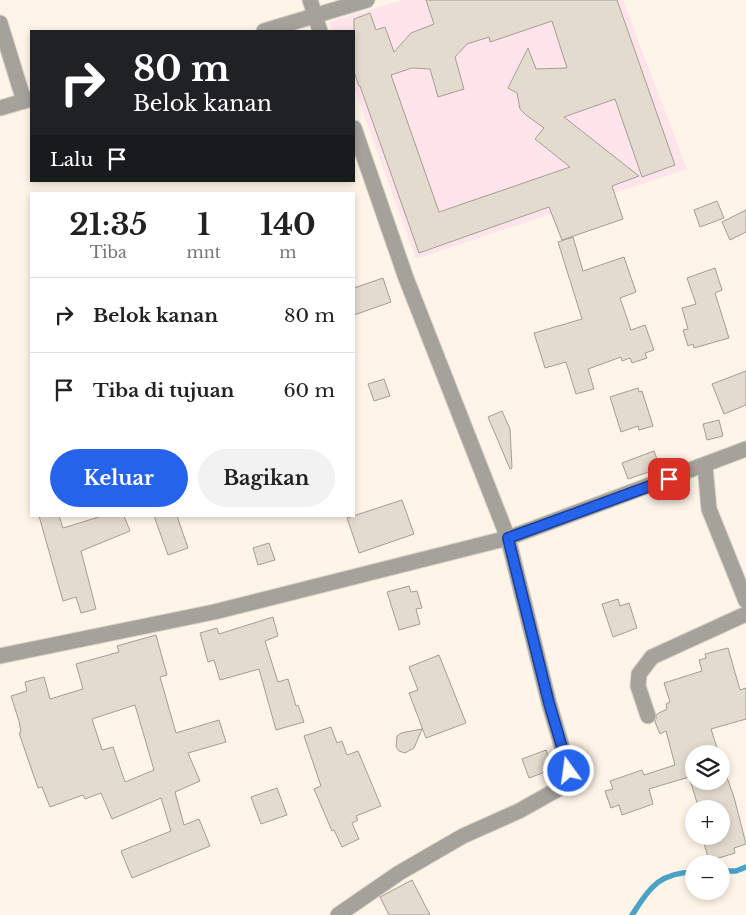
<!DOCTYPE html>
<html lang="id">
<head>
<meta charset="utf-8">
<style>
	:root { --surface:#fff; --page:#f2f2f2; --text:#222; --muted:#767676; --line:#e0e0e0; --accent:#2563eb }
	body { margin:0; font-family:"Libre Baskerville",serif; background:var(--page); color:var(--text); height:100vh; display:flex; flex-direction:column; font-size:19px; white-space:nowrap }
	* { box-sizing:border-box; margin:0 }
	p { font-size:16px; color:var(--muted) }
	.icon { flex:none; width:28px; height:28px; fill:none; stroke:currentColor; stroke-width:2; stroke-linecap:round; stroke-linejoin:round }
	.map { position:relative; flex:1; overflow:hidden }
	.sheet { position:absolute; left:30px; top:192px; width:325px; height:325px; display:flex; flex-direction:column; background:var(--surface); border-radius:0px; box-shadow:0 2px 8px #0003 }
	.sheet>* { flex:none }
	.banner { position:absolute; left:30px; top:30px; width:325px; height:152px; border-radius:0px; box-shadow:0 2px 8px #0003; background:#202124; color:#fff; overflow:hidden }
	.buttons { position:absolute; left:685px; top:745px; display:grid; gap:10px }
	.buttons a { display:grid; place-items:center; width:45px; height:45px; border-radius:50%; background:var(--surface); box-shadow:0 2px 8px #0003; font-size:25px }
	.pin { position:absolute; display:grid; place-items:center; width:42px; height:42px; color:#fff; margin:-21px; border-radius:10px; box-shadow:0 2px 8px #0006 }
	.me { position:absolute; width:55px; margin:-28px; rotate:346deg; stroke-linejoin:round; filter:drop-shadow(0 0 4px #0008) }
	.turn { display:flex; align-items:center; gap:18px; height:105px; padding:0 20px; font-size:22px }
	.turn .icon { width:65px; height:65px; stroke-width:2.5 }
	.turn b { display:block; font-size:35px; line-height:42px }
	.then { display:flex; align-items:center; height:48px; padding:0 20px; background:#0003; gap:10px; font-size:19px }
	.eta { display:flex; justify-content:space-evenly; align-items:center; height:85px; text-align:center }
	.eta b { font-size:30px; font-weight:800; line-height:35px }
	.button { display:flex; gap:10px; margin-top:auto; padding:10px 20px }
	.button a { flex:1; height:58px; border-radius:30px; background:var(--accent); color:#fff; font-size:20px; font-weight:800; line-height:58px; text-align:center }
	.button a+a { background:var(--page); color:var(--text) }
	ul { padding:0; list-style:none }
	li { display:flex; align-items:center; gap:15px; height:75px; padding:0 20px; border-top:1px solid var(--line) }
	li div { flex:1 }
	li b { display:block; font-size:19px }
	li em { font-style:normal }
	.map>svg:first-child { display:block }
	.education { fill:#ffe4eb }
	.lines { fill:none; stroke-linecap:round; stroke-linejoin:round }
	.stream { stroke:#49a3c6; stroke-width:5.5 }
	.building { fill:#e3dbce; stroke:#a59d91; fill-rule:evenodd }
	.minor-casing { stroke:#d9d1c5; stroke-width:17 }
	.minor { stroke:#a5a29c; stroke-width:15 }
	.route-casing { stroke:#184099; stroke-width:12 }
	.route { stroke:#2563eb; stroke-width:9 }
</style>
</head>
<body>
<div class="map">
<svg width="746" height="915" viewBox="0 0 746 915">
	<rect width="100%" height="100%" fill="#fef5e8"/>
	<path class="education" d="M402,0H623L687,169L416,259L354,88V31H333L329,22Z"/>
	<g class="lines">
		<g class="stream">
			<path d="M721,871H736L746,867"/>
			<path d="M632,915C650,888 658,873 694,872"/>
		</g>
	</g>
	<g class="building">
		<path d="M426,0H617L675,165L642,177L615,99L564,117L639,176L612,186L623,219L562,240L549,207L419,253L360,86H359L354,72V19L370,13L376,30L385,27L394,52L411,33L434,24ZM552,21L567,68L536,69L528,48L508,88L517,93L520,109L526,115L544,128L535,139L570,167L439,212L391,75L412,68L430,69L438,97L464,89L455,57L467,44L489,37L490,42Z"/>
		<path d="M717,201L724,218L700,227L694,210Z"/>
		<path d="M746,210V232L730,240L722,222Z"/>
		<path d="M573,237L583,271L624,257L636,292L620,298L631,330L645,325L654,350L645,353L647,358L632,363L630,358L622,361L621,357L588,369L594,389L576,394L566,362L545,368L534,333L582,319L558,242Z"/>
		<path d="M715,268L722,290L715,293L729,338L694,348L693,344L688,346L683,330L688,329L682,308L696,304L687,278Z"/>
		<path d="M383,278L391,302L354,315V288Z"/>
		<path d="M746,371V405L724,414L712,384Z"/>
		<path d="M384,379L390,396L374,401L368,384Z"/>
		<path d="M638,388L639,392L642,391L653,426L639,430L638,426L621,432L610,397Z"/>
		<path d="M502,411L510,429L512,468L510,469L488,417Z"/>
		<path d="M719,420L723,436L707,440L703,424Z"/>
		<path d="M654,451L660,468L628,479L622,463Z"/>
		<path d="M402,500L414,534L359,553L347,518Z"/>
		<path d="M39,516H59L63,528L102,516H124L130,531L81,551L96,609L81,613L76,597L63,601Z"/>
		<path d="M154,516H177L188,548L168,555Z"/>
		<path d="M269,543L275,560L258,565L253,548Z"/>
		<path d="M409,586L411,592L417,591L422,608L416,609L420,624L399,630L387,592Z"/>
		<path d="M618,599L620,606L629,603L637,628L613,637L602,604Z"/>
		<path d="M273,617L278,636L265,641L278,682L288,679L296,706L298,705L304,722L276,730L259,669L220,680L214,660L208,662L200,633L217,628L219,634Z"/>
		<path d="M156,635L167,675L160,677L176,733L219,720L226,742L188,753L200,781L175,792L184,825L199,819L210,846L132,878L121,851L171,831L161,798L112,819L101,793L85,799L83,795L50,807L42,787L38,788L19,733L21,732L19,721L11,696L27,691L25,682L44,677L50,699L83,689L76,664L119,652L117,646ZM135,705L154,770L125,782L113,747L102,750L92,719Z"/>
		<path d="M728,648L740,690L746,688V719L711,729L719,754H694V781H721V761L734,797L746,844L734,848L735,853L709,861L702,836H721V809H699L689,777L649,789L653,804L622,815L619,805L611,808L605,791L613,789L610,781L642,770L644,775L675,765L666,731L660,734L655,722L657,714L667,709L666,704L670,702L664,683L702,671L699,660L706,658L705,654Z"/>
		<path d="M439,655L466,723L426,738L409,693L418,690L409,667Z"/>
		<path d="M331,727L337,743L342,741L347,755L358,751L381,806L356,816L358,820L352,823L359,839L342,847L334,830L332,831L314,789L321,786L304,736Z"/>
		<path d="M422,729L414,748L405,753L399,751L396,747L397,736L401,733Z"/>
		<path d="M546,750L553,769L529,778L522,759Z"/>
		<path d="M277,788L287,815L261,824L251,797Z"/>
		<path d="M412,880L430,915H389L380,897Z"/>
	</g>
	<g class="lines">
		<g class="minor-casing">
			<g id="minor">
				<path d="M310,0L320,31"/>
				<path d="M0,23L24,101"/>
				<path d="M264,31L367,0"/>
				<path d="M0,108L31,99"/>
				<path d="M705,466L709,509L746,601"/>
				<path d="M0,656L214,612L508,538L746,449"/>
				<path d="M648,716L638,686L639,674L652,657L746,614"/>
				<path d="M338,915L399,873L463,836L519,811L560,788L568,779L569,771L549,703L508,538L406,278L354,128"/>
			</g>
		</g>
		<use href="#minor" class="minor"/>
	</g>
	<g class="lines">
		<g class="route-casing">
			<path id="route" d="M569,771L549,703L508,538L669,479"/>
		</g>
		<use href="#route" class="route"/>
	</g>
</svg>
<div class="buttons">
<a><svg class="icon" aria-label="layers" viewBox="0 0 24 24"><path d="M12 4l9 5-9 5-9-5zM3 14l9 5 9-5"/></svg></a>
<a>+</a>
<a>−</a>
</div>
<div class="pin" style="left:669px;top:479px;background:#d93025"><svg class="icon" aria-label="arrive" viewBox="0 0 24 24"><path d="M6 21V4h12l-3 4 3 4H6"/></svg></div>
<svg class="me" style="left:569px;top:771px" viewBox="-20 -20 40 40"><circle r="17" fill="#2563eb" stroke="#fff" stroke-width="3"/><path d="M0-11L8 9 0 5-8 9z" fill="#fff"/></svg>
<div class="banner">
<div class="turn"><svg class="icon" aria-label="right" viewBox="0 0 24 24"><path d="M7 20v-9h11M14 6l5 5-5 5"/></svg><div><b>80 m</b>Belok kanan</div></div>
<div class="then">Lalu<svg class="icon" aria-label="arrive" viewBox="0 0 24 24"><path d="M6 21V4h12l-3 4 3 4H6"/></svg></div>
</div>
<section class="sheet">
<div class="eta">
<div><b>21:35</b><p>Tiba</p></div>
<div><b>1</b><p>mnt</p></div>
<div><b>140</b><p>m</p></div>
</div>
<ul>
<li><svg class="icon" aria-label="right" viewBox="0 0 24 24"><path d="M7 20v-9h11M14 6l5 5-5 5"/></svg><div><b>Belok kanan</b></div><em>80 m</em></li>
<li><svg class="icon" aria-label="arrive" viewBox="0 0 24 24"><path d="M6 21V4h12l-3 4 3 4H6"/></svg><div><b>Tiba di tujuan</b></div><em>60 m</em></li>
</ul>
<div class="button"><a>Keluar</a><a>Bagikan</a></div>
</section>
</div>
</body>
</html>
